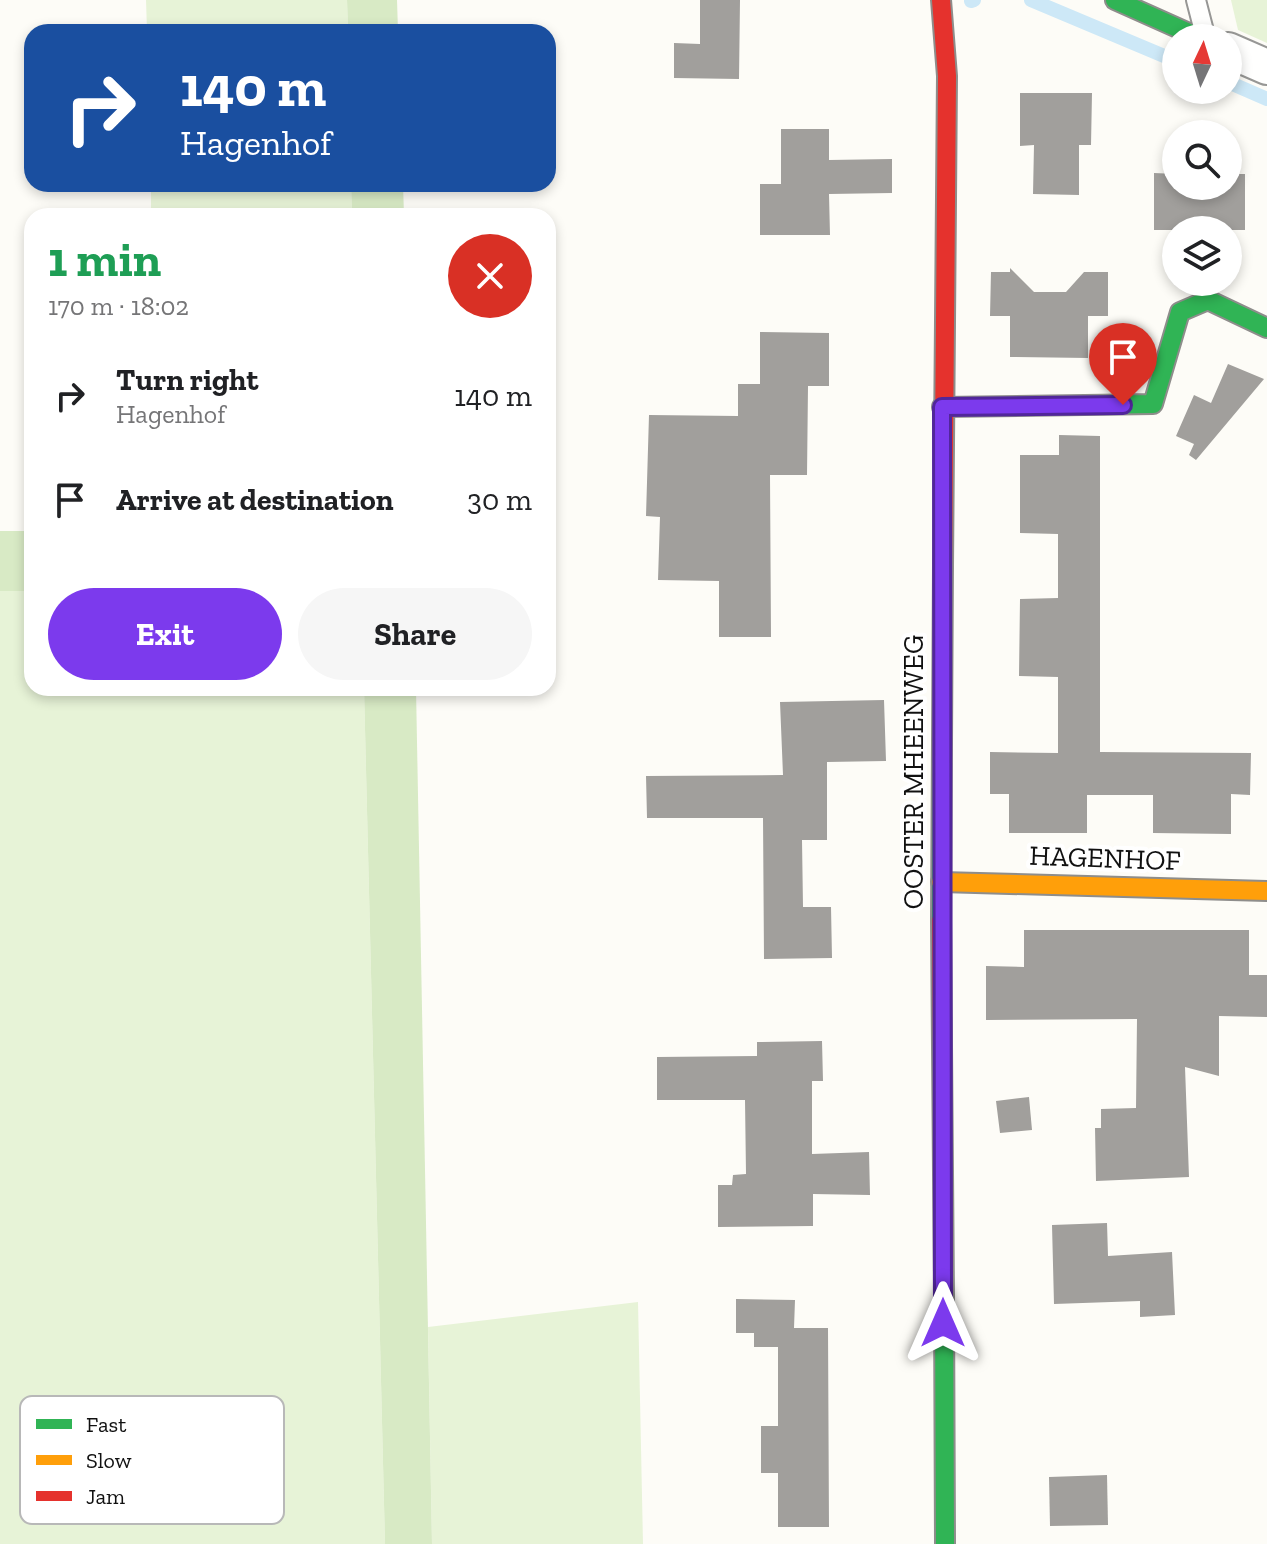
<!DOCTYPE html>
<html lang="en">
<head>
<meta charset="utf-8">
<style>
	:root { --surface:#fff; --page:#f6f6f6; --text:#202124; --muted:#757577; --accent:#7c3aed }
	body { margin:0; font-family:"Zilla Slab",serif; background:var(--page); color:var(--text); height:100vh; display:flex; flex-direction:column; font-size:30px; white-space:nowrap }
	* { box-sizing:border-box; margin:0 }
	p { font-size:26px; color:var(--muted) }
	.icon { flex:none; width:44px; height:44px; fill:none; stroke:currentColor; stroke-width:2; stroke-linecap:round; stroke-linejoin:round }
	.map { position:relative; flex:1; overflow:hidden }
	.details { position:absolute; left:24px; top:208px; width:532px; height:488px; display:flex; flex-direction:column; background:var(--surface); border-radius:24px; box-shadow:0 4px 12px #0003 }
	.details>* { flex:none }
	.banner { position:absolute; left:24px; top:24px; width:532px; height:168px; border-radius:24px; box-shadow:0 4px 12px #0003; background:#1a4fa0; color:#fff; overflow:hidden }
	.needle { width:52px; rotate:4deg }
	.controls { position:absolute; left:1162px; top:24px; display:grid; gap:16px }
	.controls a { display:grid; place-items:center; width:80px; height:80px; border-radius:50%; background:var(--surface); box-shadow:0 4px 12px #0003; font-size:40px }
	.pin { position:absolute; display:grid; place-items:center; width:68px; height:68px; color:#fff; margin:-82px -34px; border-radius:50% 50% 50% 0; rotate:-45deg; box-shadow:0 0 8px #0007 }
	.pin .icon { rotate:45deg }
	.me { position:absolute; width:88px; margin:-44px; rotate:0deg; stroke-linejoin:round; filter:drop-shadow(0 0 6px #0008) }
	.turn { display:flex; align-items:center; gap:28px; height:168px; padding:0 24px; font-size:36px }
	.turn .icon { width:104px; height:104px; stroke-width:2.5 }
	.turn b { display:block; font-size:56px; line-height:68px }
	.round { display:grid; place-items:center; flex:none; width:84px; height:84px; border-radius:42px; background:var(--page) }
	.head { display:flex; align-items:center; justify-content:space-between; height:136px; padding:0 24px }
	h1 { font-size:48px; font-weight:700; line-height:60px; color:#1e9e55 }
	.primary-button { display:flex; gap:16px; margin-top:auto; padding:16px 24px }
	.primary-button a { flex:1; height:92px; border-radius:48px; background:var(--accent); color:#fff; font-size:32px; font-weight:700; line-height:92px; text-align:center }
	.primary-button a+a { background:var(--page); color:var(--text) }
	ul { padding:0; list-style:none }
	li { display:flex; align-items:center; gap:24px; height:104px; padding:0 24px }
	li div { flex:1 }
	li b { display:block; font-size:30px }
	li em { font-style:normal }
	.map>svg:first-child { display:block }
	.green { fill:#e7f3d7 }
	.forest { fill:#d8eac5 }
	.lines { fill:none; stroke-linecap:round; stroke-linejoin:round }
	.stream { stroke:#cde8f7; stroke-width:14 }
	.building { fill:#a19f9c }
	.lane-casing { stroke:#979795; stroke-width:22 }
	.street-casing { stroke:#979795; stroke-width:38 }
	.fast-casing { stroke:#8e8d8b; stroke-width:22 }
	.slow-casing { stroke:#8e8d8b; stroke-width:22 }
	.jam-casing { stroke:#8e8d8b; stroke-width:22 }
	.lane { stroke:#fffffe; stroke-width:18 }
	.street { stroke:#fffffe; stroke-width:34 }
	.fast { stroke:#30b455; stroke-width:18 }
	.slow { stroke:#ff9f0a; stroke-width:18 }
	.jam { stroke:#e5322d; stroke-width:18 }
	.route-casing { stroke:#51269a; stroke-width:20 }
	.route { stroke:#7c3aed; stroke-width:14 }
	.labels { text-anchor:middle; dominant-baseline:central; stroke-width:8; stroke-linejoin:round; paint-order:stroke }
	.street-label { font-size:28px; fill:#111; stroke:#fff }
	.key { fill:#fff; stroke:#b8b8b8; stroke-width:2 }
	.key-label { font-size:22px; fill:#111 }
</style>
</head>
<body>
<div class="map">
<svg width="1267" height="1544" viewBox="0 0 1267 1544">
	<rect width="100%" height="100%" fill="#fdfcf7"/>
	<g class="green">
		<path d="M146,0H347L348,32H147Z"/>
		<path d="M1231,0H1267V43L1238,30Z"/>
		<path d="M151,184H351L352,216H151Z"/>
		<path d="M0,591H32V688H364L385,1544H0Z"/>
		<path d="M638,1302L643,1544H432L428,1327Z"/>
	</g>
	<g class="forest">
		<path d="M347,0H397L398,32H348Z"/>
		<path d="M351,184H403L404,216H352Z"/>
		<rect x="0" y="531" width="32" height="60"/>
		<path d="M364,688H416L432,1544H385Z"/>
	</g>
	<g class="lines">
		<g class="stream">
			<path d="M1031,0L1176,61"/>
			<path d="M971,1L974,0"/>
			<path d="M1228,82L1267,99"/>
		</g>
	</g>
	<g class="building">
		<path d="M700,0H740L739,79L674,78V43L700,44Z"/>
		<path d="M1020,93H1092L1091,145H1079V195L1033,194L1034,145L1020,146Z"/>
		<path d="M781,129H829V160L892,159V193L829,194L830,235H760V184H781Z"/>
		<path d="M1154,173L1176,174V186H1228V174H1245V230H1154Z"/>
		<path d="M1010,268L1034,292H1066L1084,272H1108V316H1088V358L1010,357V316H990L991,272H1010Z"/>
		<path d="M760,332L829,333V386H808L807,475H770L771,637H719V581L658,580L660,517L646,516L649,415L738,416V384H760Z"/>
		<path d="M1228,364L1264,379L1196,460L1189,455L1194,444L1176,436L1194,395L1211,403Z"/>
		<path d="M1059,435L1100,436V752L1251,753L1250,795L1231,794V834L1153,833V795H1087V833H1009V794H990V752L1058,753V677L1019,676L1020,599L1058,598V534L1020,533V455H1059Z"/>
		<path d="M884,700L886,761L827,762V840H802L803,907H831L832,958L764,959L763,818H647L646,776L783,775L780,702Z"/>
		<path d="M1024,930H1249V975H1267V1017L1219,1016V1076L1185,1067L1189,1177L1096,1181L1095,1128H1101V1109L1136,1108L1137,1019L986,1020V966L1024,967Z"/>
		<path d="M822,1041L823,1081H812V1154L869,1152L870,1195L813,1194V1226L718,1227V1185H732L733,1175L746,1174L745,1100H657V1057L757,1056V1042Z"/>
		<path d="M1029,1097L1032,1130L1000,1133L996,1101Z"/>
		<path d="M1107,1223L1108,1256L1172,1252L1175,1315L1140,1317V1301L1054,1304L1052,1225Z"/>
		<path d="M736,1299L795,1300L794,1328H828L829,1527H778V1473H761V1426H778V1347H754V1333H736Z"/>
		<path d="M1107,1475L1108,1525L1050,1526L1049,1477Z"/>
	</g>
	<g class="lines">
		<g class="lane-casing">
			<path id="lane" d="M1196,0L1205,35"/>
		</g>
		<g class="street-casing">
			<path id="street" d="M1228,50L1267,67"/>
		</g>
		<g class="fast-casing">
			<g id="fast">
				<path d="M1115,0L1200,38"/>
				<path d="M942,407L1153,404L1180,312L1208,300L1267,328"/>
				<path d="M941,921L943,566"/>
				<path d="M944,1297L945,1544"/>
			</g>
		</g>
		<g class="slow-casing">
			<path id="slow" d="M941,882L1267,891"/>
		</g>
		<g class="jam-casing">
			<g id="jam">
				<path d="M941,0L947,76L943,566"/>
				<path d="M941,921L944,1297"/>
			</g>
		</g>
		<use href="#lane" class="lane"/>
		<use href="#street" class="street"/>
		<use href="#fast" class="fast"/>
		<use href="#slow" class="slow"/>
		<use href="#jam" class="jam"/>
	</g>
	<g class="lines">
		<g class="route-casing">
			<path id="route" d="M943,1323L942,407L1123,405"/>
		</g>
		<use href="#route" class="route"/>
	</g>
	<g class="labels">
		<g class="street-label">
			<text transform="translate(913 772) rotate(-90)">OOSTER MHEENWEG</text>
			<text transform="translate(1105 858) rotate(2)">HAGENHOF</text>
		</g>
	</g>
	<rect x="20" y="1396" width="264" height="128" rx="12" class="key"/>
	<rect x="36" y="1419" width="36" height="10" fill="#30b455"/>
	<rect x="36" y="1455" width="36" height="10" fill="#ff9f0a"/>
	<rect x="36" y="1491" width="36" height="10" fill="#e5322d"/>
	<g class="key-label">
		<text x="86" y="1432">Fast</text>
		<text x="86" y="1468">Slow</text>
		<text x="86" y="1504">Jam</text>
	</g>
</svg>
<div class="controls">
<a><svg class="needle" viewBox="-14 -14 28 28"><path d="M0-13l5 13h-10z" fill="#e53935"/><path d="M0 13l5-13h-10z" fill="#757577"/></svg></a>
<a><svg class="icon" aria-label="search" viewBox="0 0 24 24"><circle cx="10" cy="10" r="6"/><path d="M15 15l6 6"/></svg></a>
<a><svg class="icon" aria-label="layers" viewBox="0 0 24 24"><path d="M12 4l9 5-9 5-9-5zM3 14l9 5 9-5"/></svg></a>
</div>
<div class="pin" style="left:1123px;top:405px;background:#d93025"><svg class="icon" aria-label="arrive" viewBox="0 0 24 24"><path d="M6 21V4h12l-3 4 3 4H6"/></svg></div>
<svg class="me" style="left:943px;top:1323px" viewBox="-20 -20 40 40"><path d="M0-17L14 15 0 8-14 15z" fill="#7c3aed" stroke="#fff" stroke-width="4"/></svg>
<div class="banner">
<div class="turn"><svg class="icon" aria-label="right" viewBox="0 0 24 24"><path d="M7 20v-9h11M14 6l5 5-5 5"/></svg><div><b>140 m</b>Hagenhof</div></div>
</div>
<section class="details">
<div class="head"><div><h1>1 min</h1><p>170 m · 18:02</p></div><a class="round" style="background:#d93025;color:#fff"><svg class="icon" aria-label="close" viewBox="0 0 24 24"><path d="M6 6l12 12M18 6L6 18"/></svg></a></div>
<ul>
<li><svg class="icon" aria-label="right" viewBox="0 0 24 24"><path d="M7 20v-9h11M14 6l5 5-5 5"/></svg><div><b>Turn right</b><p>Hagenhof</p></div><em>140 m</em></li>
<li><svg class="icon" aria-label="arrive" viewBox="0 0 24 24"><path d="M6 21V4h12l-3 4 3 4H6"/></svg><div><b>Arrive at destination</b></div><em>30 m</em></li>
</ul>
<div class="primary-button"><a>Exit</a><a>Share</a></div>
</section>
</div>
</body>
</html>
